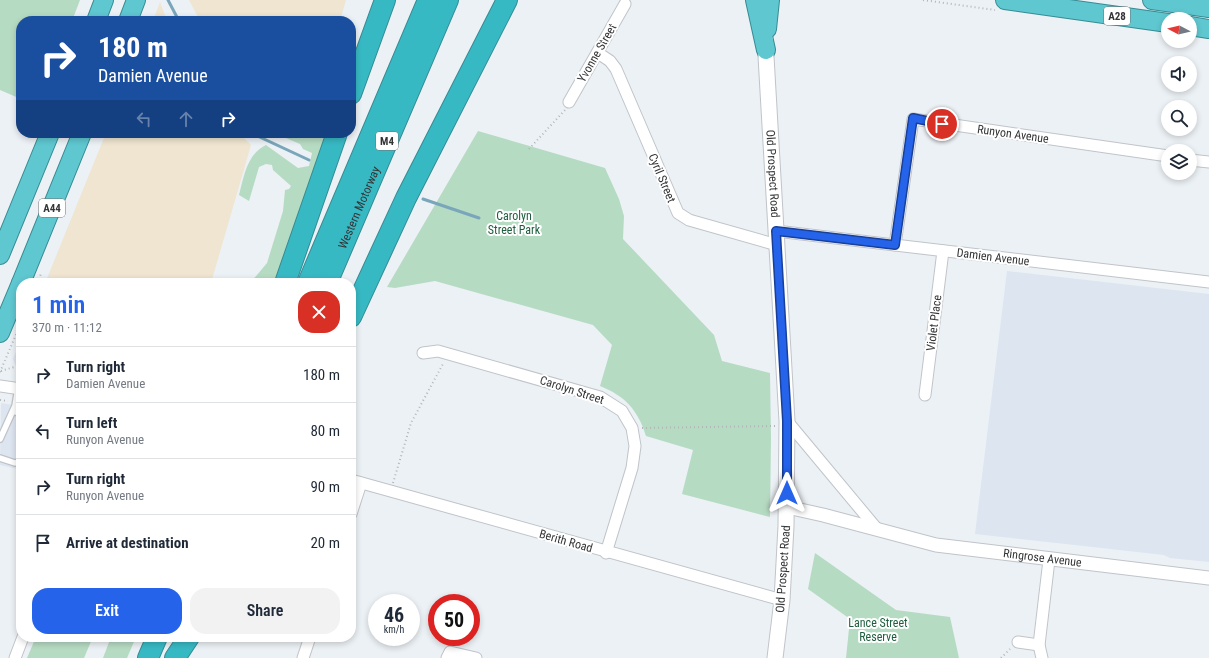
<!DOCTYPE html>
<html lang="en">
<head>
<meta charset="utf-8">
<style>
	:root { --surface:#fff; --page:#f2f2f3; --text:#1f2937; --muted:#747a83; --line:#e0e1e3; --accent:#2563eb }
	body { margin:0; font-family:"Roboto Condensed",sans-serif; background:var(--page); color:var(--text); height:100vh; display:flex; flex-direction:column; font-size:15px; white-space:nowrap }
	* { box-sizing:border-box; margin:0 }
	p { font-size:13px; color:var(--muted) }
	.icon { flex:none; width:22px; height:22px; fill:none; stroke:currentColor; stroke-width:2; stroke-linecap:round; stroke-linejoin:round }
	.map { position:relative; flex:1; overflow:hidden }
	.panel { position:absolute; left:16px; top:278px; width:340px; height:364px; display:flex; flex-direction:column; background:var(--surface); border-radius:16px; box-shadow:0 2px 6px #0003 }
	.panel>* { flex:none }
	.top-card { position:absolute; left:16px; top:16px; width:340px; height:122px; border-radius:16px; box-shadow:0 2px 6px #0003; background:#1a4fa0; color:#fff; overflow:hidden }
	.needle { width:26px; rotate:277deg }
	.fabs { position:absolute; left:1161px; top:12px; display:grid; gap:8px }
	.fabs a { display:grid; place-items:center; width:36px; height:36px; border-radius:50%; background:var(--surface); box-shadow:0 2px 6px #0003; font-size:20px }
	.speed { position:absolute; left:368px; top:594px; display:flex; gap:8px; font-size:20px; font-weight:700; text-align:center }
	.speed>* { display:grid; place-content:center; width:52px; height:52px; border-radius:50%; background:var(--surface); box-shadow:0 2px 6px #0003; line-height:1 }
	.speed small { font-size:10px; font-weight:400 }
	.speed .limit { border:6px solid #d22; background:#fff; color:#111 }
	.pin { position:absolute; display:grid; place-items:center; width:34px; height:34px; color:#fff; margin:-17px; border:2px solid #fff; border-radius:50%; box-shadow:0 1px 4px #0007 }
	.me { position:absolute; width:44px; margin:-22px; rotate:0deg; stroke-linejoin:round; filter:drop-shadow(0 0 3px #0008) }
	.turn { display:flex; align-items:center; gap:14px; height:84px; padding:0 16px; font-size:18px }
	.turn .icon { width:52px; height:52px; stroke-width:2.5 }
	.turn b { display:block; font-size:28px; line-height:34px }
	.lanes { display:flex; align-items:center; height:38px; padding:0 16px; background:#0003; justify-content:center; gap:20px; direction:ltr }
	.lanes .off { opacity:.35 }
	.round { display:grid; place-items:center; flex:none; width:42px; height:42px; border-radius:16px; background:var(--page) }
	.head { display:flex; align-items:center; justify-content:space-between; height:68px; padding:0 16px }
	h1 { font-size:24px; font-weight:600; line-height:30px; color:var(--accent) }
	.action { display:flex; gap:8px; margin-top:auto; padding:8px 16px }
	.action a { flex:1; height:46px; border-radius:16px; background:var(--accent); color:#fff; font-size:16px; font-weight:600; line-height:46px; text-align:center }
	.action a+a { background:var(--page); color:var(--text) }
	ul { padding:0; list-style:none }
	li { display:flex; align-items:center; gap:12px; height:56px; padding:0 16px; border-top:1px solid var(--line) }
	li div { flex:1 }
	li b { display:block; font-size:15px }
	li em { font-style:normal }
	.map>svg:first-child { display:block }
	.built { fill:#dde5f0 }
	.industrial { fill:#efe5d0 }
	.green { fill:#b6dbc3 }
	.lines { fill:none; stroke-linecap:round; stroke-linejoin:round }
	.stream { stroke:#79a6ba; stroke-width:3 }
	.service-casing { stroke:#c0c4c9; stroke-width:8 }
	.minor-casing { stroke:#c0c4c9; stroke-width:13 }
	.tertiary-casing { stroke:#c0c4c9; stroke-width:15 }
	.secondary-casing { stroke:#c0c4c9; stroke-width:17 }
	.trunk-casing { stroke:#368b93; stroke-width:20 }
	.motorway-casing { stroke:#368b93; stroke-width:22 }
	.path { stroke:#b2b6b9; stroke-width:2; stroke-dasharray:1 3; stroke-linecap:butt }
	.service { stroke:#fff; stroke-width:5.5 }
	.minor { stroke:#fff; stroke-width:11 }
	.tertiary { stroke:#fff; stroke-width:13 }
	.secondary { stroke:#fff; stroke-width:15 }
	.trunk { stroke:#5fc7d0; stroke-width:18 }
	.motorway { stroke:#37b9c4; stroke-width:20 }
	.route-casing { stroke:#184099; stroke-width:10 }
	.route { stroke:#2563eb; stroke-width:7 }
	.labels { text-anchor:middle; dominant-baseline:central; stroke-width:4; stroke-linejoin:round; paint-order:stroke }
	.shield { fill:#fff; stroke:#717273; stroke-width:1 }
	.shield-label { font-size:11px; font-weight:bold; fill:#343537 }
	.street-label { font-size:12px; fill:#343537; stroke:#fff }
	.park-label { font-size:12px; fill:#1e5d3d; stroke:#fff }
</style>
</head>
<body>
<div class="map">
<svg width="1209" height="658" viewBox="0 0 1209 658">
	<rect width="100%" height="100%" fill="#ecf1f5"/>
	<g class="built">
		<path d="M1007,271L1209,294V562L1170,558L1164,555L975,534Z"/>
		<path d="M48,276L73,283H45Z"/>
		<path d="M21,340V367L16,366L13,359Z"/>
		<path d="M1,403L21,406V470L0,465Z"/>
	</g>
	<g class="industrial">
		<path d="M189,0H346L340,21H200Z"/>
		<path d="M160,2L167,21H153Z"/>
		<path d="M106,133H239L251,145L211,283H73L48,276Z"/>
	</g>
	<g class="green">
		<path d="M0,0H80L72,21H21V99L0,90Z"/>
		<path d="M478,131L605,168L619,199L624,216L623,239L714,335L722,361L770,373L771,438L770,517L682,494L693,450L646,436C638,410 625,396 600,386L612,345L593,325L435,281L395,288L387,287Z"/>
		<path d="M274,133H328L275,283H242V281L251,282L267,263L283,211L285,190L289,189L291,186L273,170L272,165L266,164L259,167L249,201L239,195C244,176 247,154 266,145L298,168L309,166L312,153L303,149L300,144Z"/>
		<path d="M815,553L896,610L950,617L959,658H846L850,619L808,589Z"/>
		<path d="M36,637H87L92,639L84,658H27Z"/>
		<path d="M111,637H136L127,658H103Z"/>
	</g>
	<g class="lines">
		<g class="stream">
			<path d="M168,0L179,21"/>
			<path d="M251,133L309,160"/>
			<path d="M423,199L479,218"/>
		</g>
		<g class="service-casing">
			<g id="service">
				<path d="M13,411L21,414"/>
				<path d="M0,439L15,406L18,388"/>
				<path d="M0,458L15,463L21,461"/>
			</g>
		</g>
		<g class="minor-casing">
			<g id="minor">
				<path d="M598,53L610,61L616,69L678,213L689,220L777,245"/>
				<path d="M569,102L625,4"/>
				<path d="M1190,160L1209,162"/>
				<path d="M776,231L1209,282"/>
				<path d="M895,245L913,119L1168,156"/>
				<path d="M423,353L438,351L600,397L622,411L632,428L635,446L632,468L606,553"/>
				<path d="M0,386L21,389"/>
				<path d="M925,395L943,251"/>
				<path d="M787,421L877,529"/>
				<path d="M351,480L782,600"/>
				<path d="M351,514L361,483"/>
				<path d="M1018,642L1039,645"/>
				<path d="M15,658L23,637"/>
				<path d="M303,658L310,637"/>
				<path d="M447,658L450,652L476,658"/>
				<path d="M1042,658L1039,645L1049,560"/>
			</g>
		</g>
		<g class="tertiary-casing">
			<g id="tertiary">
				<path id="s1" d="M787,507L823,515L936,545L1209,578"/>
			</g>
		</g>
		<g class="secondary-casing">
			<g id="secondary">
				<path id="s2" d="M765,39L787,421L786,526L782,600L775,658"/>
			</g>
		</g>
		<g class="trunk-casing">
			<g id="trunk">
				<path d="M755,0L766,50"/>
				<path d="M1005,0L1168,23"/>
				<path d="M1152,0L1209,8"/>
				<path d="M96,21L104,0"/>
				<path d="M128,21L136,0"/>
				<path d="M1190,26L1209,29"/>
				<path d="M767,29L770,0"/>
				<path d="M0,255L50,133"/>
				<path d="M21,283L82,133"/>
				<path d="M0,333L21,283"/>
			</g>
		</g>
		<g class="motorway-casing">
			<g id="motorway">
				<path d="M351,94L385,0"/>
				<path d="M285,283L337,133"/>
				<path d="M308,283L428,0"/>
				<path id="s3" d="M327,283L448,0"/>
				<path d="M351,317L406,198L507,0"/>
				<path d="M148,658L157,637"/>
				<path d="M175,658L189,637"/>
			</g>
		</g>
		<g class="path">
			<path d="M923,0L995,10"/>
			<path d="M529,149L565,110"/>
			<path d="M37,283L41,274"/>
			<path d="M1,371L14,367L21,369"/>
			<path d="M0,372L21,323"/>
			<path d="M0,400L8,401"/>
			<path d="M642,428L775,426"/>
			<path d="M393,483L411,423L444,362"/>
			<path d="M1001,658L1010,649"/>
		</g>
		<use href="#service" class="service"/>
		<use href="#minor" class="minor"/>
		<use href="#tertiary" class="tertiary"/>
		<use href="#secondary" class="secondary"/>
		<use href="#trunk" class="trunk"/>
		<use href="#motorway" class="motorway"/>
	</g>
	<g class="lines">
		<g class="route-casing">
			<path id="route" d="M787,493V421L776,231L895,245L913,118L942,124"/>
		</g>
		<use href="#route" class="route"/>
	</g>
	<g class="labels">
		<g class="shield">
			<rect x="1104" y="7" width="26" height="18" rx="3"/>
			<rect x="376" y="132" width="22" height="18" rx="3"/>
			<rect x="39" y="199" width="26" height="18" rx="3"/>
		</g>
		<g class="shield-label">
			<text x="1117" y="16">A28</text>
			<text x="387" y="141">M4</text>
			<text x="52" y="208">A44</text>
		</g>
		<g class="street-label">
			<text transform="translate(597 53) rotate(-60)">Yvonne Street</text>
			<text transform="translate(1013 134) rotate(8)">Runyon Avenue</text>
			<text stroke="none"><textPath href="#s2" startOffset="135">Old Prospect Road</textPath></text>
			<text transform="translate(662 178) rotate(67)">Cyril Street</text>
			<text stroke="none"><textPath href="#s3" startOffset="82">Western Motorway</textPath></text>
			<text transform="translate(993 257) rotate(7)">Damien Avenue</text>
			<text transform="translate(934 323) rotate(-83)">Violet Place</text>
			<text transform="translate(572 390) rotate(18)">Carolyn Street</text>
			<text transform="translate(566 541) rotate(16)">Berith Road</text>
			<text stroke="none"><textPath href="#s1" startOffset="261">Ringrose Avenue</textPath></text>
			<text transform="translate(783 569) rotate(-86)">Old Prospect Road</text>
		</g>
		<g class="park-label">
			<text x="514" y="216">Carolyn<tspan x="514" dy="14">Street Park</tspan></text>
			<text x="878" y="623">Lance Street<tspan x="878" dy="14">Reserve</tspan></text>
		</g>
	</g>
</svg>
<div class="fabs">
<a><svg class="needle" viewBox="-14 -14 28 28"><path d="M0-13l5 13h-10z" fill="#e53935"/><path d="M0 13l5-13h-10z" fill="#747a83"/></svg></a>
<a><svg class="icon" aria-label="sound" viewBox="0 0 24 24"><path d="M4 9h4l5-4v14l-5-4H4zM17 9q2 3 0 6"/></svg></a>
<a><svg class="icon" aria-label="search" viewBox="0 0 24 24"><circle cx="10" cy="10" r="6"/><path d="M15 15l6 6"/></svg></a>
<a><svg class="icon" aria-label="layers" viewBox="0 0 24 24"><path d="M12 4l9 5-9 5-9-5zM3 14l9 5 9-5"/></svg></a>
</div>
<div class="speed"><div>46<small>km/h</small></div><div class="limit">50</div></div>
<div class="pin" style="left:942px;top:124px;background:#d93025"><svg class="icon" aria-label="arrive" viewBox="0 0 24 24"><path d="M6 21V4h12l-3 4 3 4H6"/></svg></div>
<svg class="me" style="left:787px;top:493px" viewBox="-20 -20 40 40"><path d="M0-17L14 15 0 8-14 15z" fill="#2563eb" stroke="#fff" stroke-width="4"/></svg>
<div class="top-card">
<div class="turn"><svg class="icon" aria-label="right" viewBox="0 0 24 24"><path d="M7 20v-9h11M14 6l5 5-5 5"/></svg><div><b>180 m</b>Damien Avenue</div></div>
<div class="lanes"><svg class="icon off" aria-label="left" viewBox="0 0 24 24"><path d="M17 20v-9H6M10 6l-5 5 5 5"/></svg><svg class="icon off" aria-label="ahead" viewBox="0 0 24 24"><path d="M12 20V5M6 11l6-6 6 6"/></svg><svg class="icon" aria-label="right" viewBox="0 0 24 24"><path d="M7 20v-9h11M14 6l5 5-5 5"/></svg></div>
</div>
<section class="panel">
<div class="head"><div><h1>1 min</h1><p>370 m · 11:12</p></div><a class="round" style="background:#d93025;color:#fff"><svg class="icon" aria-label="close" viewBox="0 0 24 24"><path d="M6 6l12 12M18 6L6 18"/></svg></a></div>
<ul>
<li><svg class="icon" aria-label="right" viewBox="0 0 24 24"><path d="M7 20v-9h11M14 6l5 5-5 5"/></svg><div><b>Turn right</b><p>Damien Avenue</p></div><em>180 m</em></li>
<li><svg class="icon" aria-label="left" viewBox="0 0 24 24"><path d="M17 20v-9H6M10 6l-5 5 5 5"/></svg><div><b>Turn left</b><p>Runyon Avenue</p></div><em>80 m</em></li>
<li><svg class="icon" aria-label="right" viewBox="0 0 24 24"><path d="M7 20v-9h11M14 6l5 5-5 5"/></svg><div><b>Turn right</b><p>Runyon Avenue</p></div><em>90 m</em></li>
<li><svg class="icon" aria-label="arrive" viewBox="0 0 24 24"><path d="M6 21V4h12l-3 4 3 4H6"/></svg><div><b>Arrive at destination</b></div><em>20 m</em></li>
</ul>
<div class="action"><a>Exit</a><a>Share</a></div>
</section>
</div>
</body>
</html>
